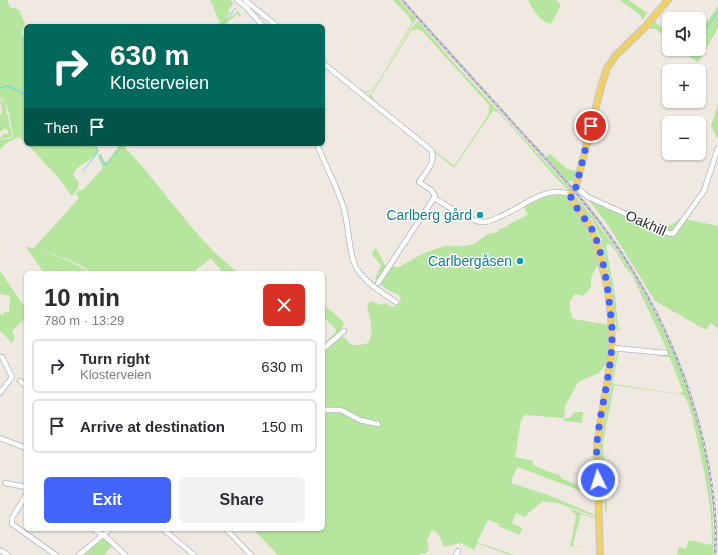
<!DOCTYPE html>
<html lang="en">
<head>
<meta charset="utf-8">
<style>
	:root { --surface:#fff; --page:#f2f2f3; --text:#2b2b33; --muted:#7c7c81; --line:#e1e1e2; --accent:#4264fb }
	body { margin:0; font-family:Arial,sans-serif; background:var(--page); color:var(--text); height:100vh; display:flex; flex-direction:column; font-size:15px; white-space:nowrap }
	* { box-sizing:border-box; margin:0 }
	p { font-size:13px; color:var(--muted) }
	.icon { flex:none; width:22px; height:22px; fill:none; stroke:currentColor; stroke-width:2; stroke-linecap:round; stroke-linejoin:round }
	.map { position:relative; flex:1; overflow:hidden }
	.drawer { position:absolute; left:24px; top:271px; width:301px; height:260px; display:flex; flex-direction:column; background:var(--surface); border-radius:6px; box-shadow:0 1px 3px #0004 }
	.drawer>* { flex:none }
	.top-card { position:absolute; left:24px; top:24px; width:301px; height:122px; border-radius:6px; box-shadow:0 1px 3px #0004; background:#00695c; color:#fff; overflow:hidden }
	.fabs { position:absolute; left:662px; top:12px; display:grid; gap:8px }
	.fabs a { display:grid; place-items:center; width:44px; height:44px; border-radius:6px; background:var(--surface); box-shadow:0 1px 3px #0004; font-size:20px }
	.pin { position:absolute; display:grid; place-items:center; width:34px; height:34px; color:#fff; margin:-17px; border:2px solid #fff; border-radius:50%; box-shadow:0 1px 4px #0007 }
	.me { position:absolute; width:44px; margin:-22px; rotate:356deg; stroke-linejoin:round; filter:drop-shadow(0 0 3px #0008) }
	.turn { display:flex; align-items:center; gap:14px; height:84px; padding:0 20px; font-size:18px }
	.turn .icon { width:52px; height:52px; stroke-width:2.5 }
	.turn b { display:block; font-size:28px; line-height:34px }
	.then { display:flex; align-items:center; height:38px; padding:0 20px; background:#0003; gap:8px; font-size:15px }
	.round { display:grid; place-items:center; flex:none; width:42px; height:42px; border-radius:6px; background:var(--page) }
	.head { display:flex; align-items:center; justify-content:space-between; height:68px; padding:0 20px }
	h1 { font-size:24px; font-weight:700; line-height:30px }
	.cta { display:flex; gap:8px; margin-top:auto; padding:8px 20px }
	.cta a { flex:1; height:46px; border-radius:6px; background:var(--accent); color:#fff; font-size:16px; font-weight:700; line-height:46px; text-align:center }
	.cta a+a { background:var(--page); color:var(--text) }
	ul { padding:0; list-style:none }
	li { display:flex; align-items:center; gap:12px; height:54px; margin:0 8px 6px; padding:0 12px; border:2px solid var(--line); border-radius:6px }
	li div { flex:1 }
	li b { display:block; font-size:15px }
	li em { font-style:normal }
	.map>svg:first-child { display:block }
	.green { fill:#b6e59e; fill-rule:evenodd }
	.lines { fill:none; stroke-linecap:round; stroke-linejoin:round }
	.stream { stroke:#75cff0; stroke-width:1 }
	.minor-casing { stroke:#b4b7c1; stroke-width:6 }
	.major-casing { stroke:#c9c9c9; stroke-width:8 }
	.minor { stroke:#fff; stroke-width:4.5 }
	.major { stroke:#f2d163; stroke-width:5.5 }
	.rail-casing { stroke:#a3a6b8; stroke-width:2.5 }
	.rail { stroke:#fff; stroke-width:1; stroke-dasharray:3; stroke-linecap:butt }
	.route { stroke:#4264fb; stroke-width:7; stroke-dasharray:0 12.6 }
	.culture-dot { fill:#0f9aa8; stroke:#fff; stroke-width:1.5 }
	.labels { text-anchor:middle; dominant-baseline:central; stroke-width:3; stroke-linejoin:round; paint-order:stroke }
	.culture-label { font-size:14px; fill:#0d838f; stroke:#fff; text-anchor:end }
	.street-label { font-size:14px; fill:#2e2e2e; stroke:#fff }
</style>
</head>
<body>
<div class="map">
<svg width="718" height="555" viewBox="0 0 718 555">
	<rect width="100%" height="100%" fill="#efe9e1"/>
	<g class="green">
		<path d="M0,0H7L10,7L19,10L25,23L21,34L26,38V143L19,137L8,142L0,149V140L12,138L13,135C10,124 10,103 0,97Z"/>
		<path d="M210,0H231L233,4L228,10L230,13L226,17L227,20L238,11L241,15L240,17L237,14L224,26H217L220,22Z"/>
		<path d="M393,0H399L416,19L368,93L360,90L358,88L366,92L371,89L412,23L409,17Z"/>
		<path d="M528,0H556L561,5L551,24C540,22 532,9 528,0Z"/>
		<path d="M620,0H629L647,13L643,20L640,15Z"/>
		<path d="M718,6V28L698,63L680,49H699V32Z"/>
		<path d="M418,21L454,63L571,190H568C543,165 522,137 498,112L493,111L454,168L369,98V96L411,29ZM418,29L423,32L489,105V112L487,117L454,166L392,116L377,103L371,95L411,31Z"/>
		<path d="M654,21L669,33V39L655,29L647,28Z"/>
		<path d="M0,98L5,103L12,136L10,137L0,139V137H2L3,134H8V131L5,128L0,132V115L2,113Z"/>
		<path d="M718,104V137L717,138L711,126Z"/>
		<path d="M27,144H95L98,150L96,155L76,169L73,175L79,182L78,188L72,196L62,183L58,177Z"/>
		<path d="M120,144H129L126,147L127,150L142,166L193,229L213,251L238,273H223L211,258L192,273H91C83,263 47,252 34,248L79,198L76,194L79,190H83L102,169V165L98,158L99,155L101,154L104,161L107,162Z"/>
		<path d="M550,154L567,169L577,171L575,181H568L546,157Z"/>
		<path d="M584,190L592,196L659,226C668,227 674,225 680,218L718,226V329L711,323L706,330L655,301L610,228L590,202Z"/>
		<path d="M573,193C658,292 718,422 713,555H677L679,547L686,549L689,540L711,545L712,542C712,507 705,473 697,439C694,424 691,408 684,395L614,385L603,444L607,512L605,511L601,446L617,351L664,354H669L632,275L624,266L617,253L609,243L606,246L615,295L618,327L622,328L618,329L617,333L612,290L601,241L603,240C597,235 597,226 592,220C589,216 591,220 587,217C581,213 573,199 573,193ZM620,351L652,354L670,358L683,392L679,394L615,384L613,383L618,354Z"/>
		<path d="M554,194L568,195L590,229L599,263C593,273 590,276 591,288L583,296L575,294C567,303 569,308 573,319L610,325V349L595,442H594L608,361L599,373L578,382L565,406L564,418C570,419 571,416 575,412H583L582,423L564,421L563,418L527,415L524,416L521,420L515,457L533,461V465L549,472L558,474L563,479L596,493L597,517L558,503H555L543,501L524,517L516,513L512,523L522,528L520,535L498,526L499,524L488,520L477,542L514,555H509L477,543L474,550L460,543L444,547L438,533L432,530L427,540L429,550L425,547V548L429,550L425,554L421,553L420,555H278L253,529H323V351L342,335L351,345H360L368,343C375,334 370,316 367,306L370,301L381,305L385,303L392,307L398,305L401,300L398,294C391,293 380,285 375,279L381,265L373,256L372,252L376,248L386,267L385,271L393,264L394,267H399L422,254L444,246H463L474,244L488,234L498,232L499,229L506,227L509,224L528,215L523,205L539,196ZM518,467L594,496L596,498V514H593L548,495L514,484L512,483V478L517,468Z"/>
		<path d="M26,247C38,247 81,265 89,273H44Z"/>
		<path d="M0,271L26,309V317L12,331L15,339L11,343L7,337L0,331V314L4,315V312H9L10,296L0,294Z"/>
		<path d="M323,305L333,312L345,324L342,326L343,330L323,347V344L335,333L336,330L323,316Z"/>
		<path d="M557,504L598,519V549L570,546L575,523L576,515L570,509ZM581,514L596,519L597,521L596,549L575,546L573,544Z"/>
		<path d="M103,538L106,541L107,540L113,545L104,555H84Z"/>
	</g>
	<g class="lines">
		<g class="stream">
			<path d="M221,26L236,8"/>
			<path d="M699,40L718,11"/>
			<path d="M690,52L692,49"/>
			<path d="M0,88L7,86L26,94"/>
			<path d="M100,155L104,164L106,165L122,146L125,144"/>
			<path d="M83,171L98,152L95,144"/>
		</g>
		<g class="minor-casing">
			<g id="minor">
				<path d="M237,0L246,7L263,26"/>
				<path d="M245,0L277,26"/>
				<path d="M323,63L431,150C437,162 425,173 419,182L431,190L435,196L434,198"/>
				<path d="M317,144C325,165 336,184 343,206C349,224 348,245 354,263C360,279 382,293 396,302"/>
				<path d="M576,187L588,197L668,233L673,234L704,191L718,148"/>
				<path d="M434,198C448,206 469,222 484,222C489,222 494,219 499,217C522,208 544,185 570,194"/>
				<path d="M378,283L434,198"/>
				<path d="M612,348L666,353"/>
				<path d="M323,349L344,331"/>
				<path d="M20,381L26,386"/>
				<path d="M0,393L12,377L2,357"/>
				<path d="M323,410H341L360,420L378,424"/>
				<path d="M0,438L26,448"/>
				<path d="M5,483L26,487"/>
				<path d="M26,495L12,518V524L56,555"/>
				<path d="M93,529L105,536L125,555"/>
				<path d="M163,529L194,555"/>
				<path d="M226,529L251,555"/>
				<path d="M0,550L8,555"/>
				<path d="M79,555L110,529"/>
				<path d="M456,555L458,551"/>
			</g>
		</g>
		<g class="major-casing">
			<path id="major" d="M600,555L597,444L612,352L611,317L608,290L596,241L590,226L572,200L570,194L576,187L601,87L607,68L616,55L645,27L668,0"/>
		</g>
		<use href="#minor" class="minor"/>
		<use href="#major" class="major"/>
		<g class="rail-casing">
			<path id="rail" d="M402,0C442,45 483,90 523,134C557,171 591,207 618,248C654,301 681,360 698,421C710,465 718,510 715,555"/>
		</g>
		<use href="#rail" class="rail"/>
	</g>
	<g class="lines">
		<path class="route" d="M591,126L576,187L570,194C572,205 588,221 594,233C604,259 608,289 611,317C616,361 601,400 597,443C596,455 597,468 598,480"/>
	</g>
	<g class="culture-dot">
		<circle cx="480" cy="215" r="4"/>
		<circle cx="520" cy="261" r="4"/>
	</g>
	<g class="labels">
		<g class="culture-label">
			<text x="472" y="215">Carlberg gård</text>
			<text x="512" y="261">Carlbergåsen</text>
		</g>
		<g class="street-label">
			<text transform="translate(646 223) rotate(24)">Oakhill</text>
		</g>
	</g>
</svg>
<div class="fabs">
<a><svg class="icon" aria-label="sound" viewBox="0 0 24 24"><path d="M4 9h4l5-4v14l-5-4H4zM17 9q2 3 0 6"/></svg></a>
<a>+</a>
<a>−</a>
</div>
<div class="pin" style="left:591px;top:126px;background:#d93025"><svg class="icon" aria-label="arrive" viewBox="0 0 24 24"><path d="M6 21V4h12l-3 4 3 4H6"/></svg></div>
<svg class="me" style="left:598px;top:480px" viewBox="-20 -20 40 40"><circle r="17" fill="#4264fb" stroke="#fff" stroke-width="3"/><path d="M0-11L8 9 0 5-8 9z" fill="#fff"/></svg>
<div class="top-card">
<div class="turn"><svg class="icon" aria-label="right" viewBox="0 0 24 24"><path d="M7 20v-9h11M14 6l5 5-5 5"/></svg><div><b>630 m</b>Klosterveien</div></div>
<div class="then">Then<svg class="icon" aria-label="arrive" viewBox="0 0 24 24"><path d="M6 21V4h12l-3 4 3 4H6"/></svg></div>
</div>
<section class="drawer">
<div class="head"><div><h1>10 min</h1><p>780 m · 13:29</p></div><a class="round" style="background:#d93025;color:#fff"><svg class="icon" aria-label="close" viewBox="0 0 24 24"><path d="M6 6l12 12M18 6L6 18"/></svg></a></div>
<ul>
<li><svg class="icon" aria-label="right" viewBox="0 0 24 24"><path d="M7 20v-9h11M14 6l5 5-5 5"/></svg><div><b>Turn right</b><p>Klosterveien</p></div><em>630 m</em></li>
<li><svg class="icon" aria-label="arrive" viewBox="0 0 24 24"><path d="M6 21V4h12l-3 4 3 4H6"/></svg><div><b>Arrive at destination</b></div><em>150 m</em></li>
</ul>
<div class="cta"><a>Exit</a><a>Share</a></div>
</section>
</div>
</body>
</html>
